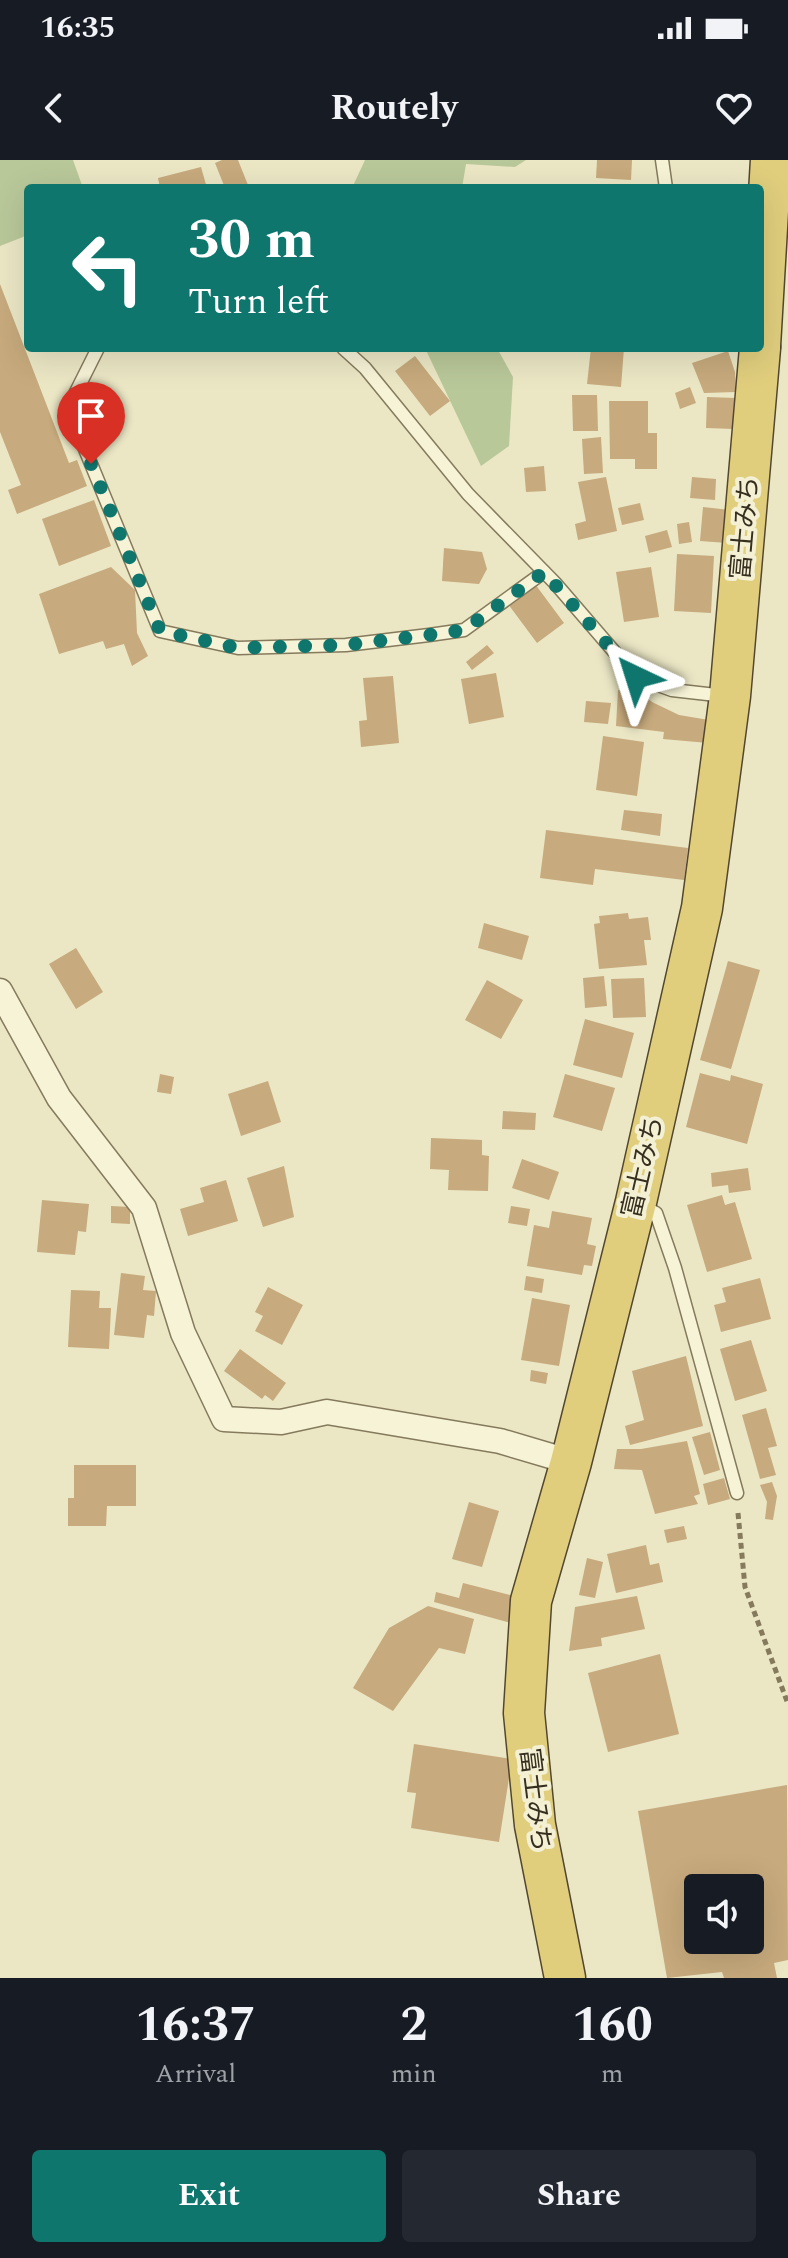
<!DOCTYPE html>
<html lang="en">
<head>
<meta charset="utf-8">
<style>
	:root { --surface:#171b24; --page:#242831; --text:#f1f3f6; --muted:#9ea1a6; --accent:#0f766e }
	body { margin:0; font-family:Spectral,"Noto Sans JP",serif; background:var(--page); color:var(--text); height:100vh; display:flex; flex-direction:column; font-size:30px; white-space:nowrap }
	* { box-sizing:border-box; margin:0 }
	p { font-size:26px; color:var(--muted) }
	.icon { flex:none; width:44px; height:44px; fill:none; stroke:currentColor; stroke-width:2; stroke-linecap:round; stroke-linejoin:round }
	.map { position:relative; height:1818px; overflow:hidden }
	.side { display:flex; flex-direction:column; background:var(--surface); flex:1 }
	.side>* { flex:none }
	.guide { position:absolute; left:24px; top:24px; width:740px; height:168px; border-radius:8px; box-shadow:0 8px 32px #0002; background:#0f766e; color:#fff; overflow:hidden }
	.fabs { position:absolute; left:684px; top:1714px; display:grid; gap:16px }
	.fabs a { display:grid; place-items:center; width:80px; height:80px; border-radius:8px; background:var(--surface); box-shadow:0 8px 32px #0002; font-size:40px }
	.pin { position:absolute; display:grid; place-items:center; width:68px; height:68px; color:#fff; margin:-82px -34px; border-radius:50% 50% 50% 0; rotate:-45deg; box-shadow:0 0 8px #0007 }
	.pin .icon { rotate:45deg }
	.me { position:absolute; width:88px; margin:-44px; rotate:319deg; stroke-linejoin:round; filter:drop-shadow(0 0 6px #0008) }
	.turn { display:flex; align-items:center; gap:28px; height:168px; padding:0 32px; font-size:36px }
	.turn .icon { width:104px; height:104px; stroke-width:2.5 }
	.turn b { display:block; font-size:56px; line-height:68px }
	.eta { display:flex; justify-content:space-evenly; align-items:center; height:136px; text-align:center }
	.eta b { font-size:48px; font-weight:700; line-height:56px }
	.action { display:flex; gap:16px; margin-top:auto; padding:16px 32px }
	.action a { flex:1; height:92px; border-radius:8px; background:var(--accent); color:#fff; font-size:32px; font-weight:700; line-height:92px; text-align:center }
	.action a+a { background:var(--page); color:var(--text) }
	.status { display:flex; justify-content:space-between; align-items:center; height:56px; padding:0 40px; background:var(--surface); direction:ltr }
	.status svg { height:22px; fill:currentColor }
	header { display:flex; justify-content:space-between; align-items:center; height:104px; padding:0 32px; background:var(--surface); font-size:36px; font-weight:700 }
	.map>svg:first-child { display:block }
	.green { fill:#b9c899 }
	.building { fill:#c7aa7d; fill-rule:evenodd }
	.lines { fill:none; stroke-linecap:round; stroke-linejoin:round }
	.service-casing { stroke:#857a5c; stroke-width:15 }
	.minor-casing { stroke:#857a5c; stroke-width:27 }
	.trunk-casing { stroke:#534730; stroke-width:43 }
	.path { stroke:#857a5c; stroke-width:5; stroke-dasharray:6 4; stroke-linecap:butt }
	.service { stroke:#f6f3d7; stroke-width:12 }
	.minor { stroke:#f6f3d7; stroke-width:24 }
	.trunk { stroke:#e0ce7d; stroke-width:40 }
	.route { stroke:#0f766e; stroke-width:14; stroke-dasharray:0 25.2 }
	.labels { text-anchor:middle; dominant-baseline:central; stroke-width:8; stroke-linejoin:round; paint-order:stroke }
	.street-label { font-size:26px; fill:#362f1f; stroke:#f3f0d4 }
</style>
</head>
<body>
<div class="status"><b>16:35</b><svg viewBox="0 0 49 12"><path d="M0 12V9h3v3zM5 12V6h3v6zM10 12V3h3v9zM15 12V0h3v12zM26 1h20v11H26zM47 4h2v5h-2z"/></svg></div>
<header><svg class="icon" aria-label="back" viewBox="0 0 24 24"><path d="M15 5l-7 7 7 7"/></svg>Routely<svg class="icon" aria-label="heart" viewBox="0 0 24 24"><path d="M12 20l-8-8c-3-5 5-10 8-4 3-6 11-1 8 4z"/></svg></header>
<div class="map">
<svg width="788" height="1818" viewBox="0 0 788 1818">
	<rect width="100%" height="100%" fill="#ebe7c5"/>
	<g class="green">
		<path d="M0,0H73L83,28H28V75L0,86Z"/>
		<path d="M365,0H526L515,7L466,4L462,28H352Z"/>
		<path d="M425,188H497L513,217L509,286L481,306Z"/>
	</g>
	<g class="building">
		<path d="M222,0H238L248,25L225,28L215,3Z"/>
		<path d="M597,0H632L631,20L596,18Z"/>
		<path d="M201,7L207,28H160L158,18Z"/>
		<path d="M0,124L69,303L77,300L87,326L17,354L8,330L21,325L0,272Z"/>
		<path d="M591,188H624L621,227L587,224Z"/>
		<path d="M728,191L735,212L736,232L704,233L692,203Z"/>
		<path d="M415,196L450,241L430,256L395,211Z"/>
		<path d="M690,227L696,243L680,249L675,233Z"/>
		<path d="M572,235H597L598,271H573Z"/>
		<path d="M707,237L736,238L734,269L706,268Z"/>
		<path d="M609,241H648V273H657V309H635V299H610Z"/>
		<path d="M601,277L603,313L584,314L582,279Z"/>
		<path d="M544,306L546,331L526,332L524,308Z"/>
		<path d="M606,317L617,371L578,380L575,364L586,361L578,322Z"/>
		<path d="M692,317L716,319L715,340L690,338Z"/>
		<path d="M94,340L111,386L59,406L42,359Z"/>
		<path d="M640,343L644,360L622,365L618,348Z"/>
		<path d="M703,347L730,350L727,383L700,381Z"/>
		<path d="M689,362L692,382L679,384L677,364Z"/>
		<path d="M667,370L672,387L649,393L645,376Z"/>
		<path d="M444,388L482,392L487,409L479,424L442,421Z"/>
		<path d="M677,394L714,396L711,453L674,451Z"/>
		<path d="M111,407L135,430L137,473L148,496L132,506L124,484L106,489L103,481L59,494L39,434Z"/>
		<path d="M651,407L659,457L624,462L616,412Z"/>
		<path d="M535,424L564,463L537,483L508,444Z"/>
		<path d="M487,485L494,493L472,510L466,502Z"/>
		<path d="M496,513L504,557L469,564L461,519Z"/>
		<path d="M393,516L399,583L361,587L359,561L367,560L363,518Z"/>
		<path d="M627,524L652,542L679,555L709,560L708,583L663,579L664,572L616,566L618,530L626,531Z"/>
		<path d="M586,541L611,543L608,564L584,562Z"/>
		<path d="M603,576L644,582L637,636L596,630Z"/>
		<path d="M624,650L662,654L660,676L621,670Z"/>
		<path d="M546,670L688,688L684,720L595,709L593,725L540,718Z"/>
		<path d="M628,753L629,759L648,757L651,780H644L647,805L599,809L594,764L600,763L599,756Z"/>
		<path d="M484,763L529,776L522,800L478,788Z"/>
		<path d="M76,788L103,832L76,849L49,804Z"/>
		<path d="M728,801L760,810L731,909L700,900Z"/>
		<path d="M604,816L607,846L585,848L583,818Z"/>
		<path d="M644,818L646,857L613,858L611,819Z"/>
		<path d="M487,820L523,840L501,879L465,860Z"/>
		<path d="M585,859L634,873L622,918L573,905Z"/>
		<path d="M700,913L730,921L731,915L763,924L747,984L686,967Z"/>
		<path d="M160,914L174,917L171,934L157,932Z"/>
		<path d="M565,914L615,928L602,971L553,957Z"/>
		<path d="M268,921L281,962L241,976L228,934Z"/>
		<path d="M503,951L536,953L535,970L502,969Z"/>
		<path d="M431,978L482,980V995L489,996L488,1031L448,1030L449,1010L430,1009Z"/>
		<path d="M522,999L559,1012L549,1040L512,1028Z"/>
		<path d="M284,1006L294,1057L263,1067L247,1018Z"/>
		<path d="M748,1008L751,1030L729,1033L728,1025L712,1027L711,1013Z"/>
		<path d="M226,1020L238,1061L188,1076L180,1049L204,1042L200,1028Z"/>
		<path d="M722,1035L725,1045L735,1042L752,1099L707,1112L687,1045Z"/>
		<path d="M42,1040L89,1044L86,1072L78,1071L75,1095L37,1092Z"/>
		<path d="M111,1046L130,1047V1064L111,1063Z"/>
		<path d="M511,1046L530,1049L527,1066L508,1063Z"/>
		<path d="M552,1051L592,1058L587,1084L596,1086L592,1106L584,1105L582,1115L527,1106L534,1065L549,1068Z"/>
		<path d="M121,1113L145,1116L143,1130L156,1131L154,1156L147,1155L144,1178L114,1175Z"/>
		<path d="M526,1116L544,1119L542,1133L524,1130Z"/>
		<path d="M760,1118L771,1159L721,1172L714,1145L726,1142L722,1128Z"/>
		<path d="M268,1127L303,1145L282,1185L255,1171L263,1156L255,1152Z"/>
		<path d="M71,1130L100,1131L99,1148H111L109,1189L68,1187Z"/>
		<path d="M532,1138L570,1145L559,1206L521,1200Z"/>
		<path d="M751,1180L767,1231L735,1241L720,1189Z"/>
		<path d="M240,1189L286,1223L273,1241L265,1235L262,1239L224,1211Z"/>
		<path d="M686,1196L703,1266L630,1285L625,1266L644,1260L632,1211Z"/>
		<path d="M531,1210L548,1213L546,1224L530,1221Z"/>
		<path d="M766,1248L777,1286L768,1288L776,1315L760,1319L742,1255Z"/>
		<path d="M710,1272L720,1310L704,1315L692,1277Z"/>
		<path d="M687,1281L700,1334L694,1336L698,1344L655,1354L642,1310L614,1309L617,1289H641Z"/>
		<path d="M74,1305H136V1346H107L106,1366H68V1338H74Z"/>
		<path d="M724,1318L730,1339L708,1345L703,1324Z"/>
		<path d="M772,1322L777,1336L773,1360L765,1359L767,1342L760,1325Z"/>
		<path d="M469,1342L499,1351L482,1407L452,1399Z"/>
		<path d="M684,1366L687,1379L667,1383L664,1370Z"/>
		<path d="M646,1385L650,1405L659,1403L663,1422L616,1433L607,1394Z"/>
		<path d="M587,1398L603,1402L595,1438L579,1435Z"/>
		<path d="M463,1423L518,1437L511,1463L434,1442L436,1432L459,1438Z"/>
		<path d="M637,1436L645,1469L601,1478L602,1486L569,1491L575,1447Z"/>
		<path d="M428,1446L474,1459L465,1494L439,1488L393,1551L353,1528L389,1468Z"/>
		<path d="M660,1494L679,1574L608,1592L588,1513Z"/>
		<path d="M414,1584L512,1599L499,1682L411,1668L416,1633L407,1632Z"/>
		<path d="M787,1625L788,1800L774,1803L777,1818H724L722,1812L667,1818L638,1651ZM698,1728H750V1780H698Z"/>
	</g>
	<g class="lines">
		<g class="service-casing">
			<g id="service">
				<path d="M662,0L666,28"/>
				<path d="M98,188L68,248L160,471L238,488L346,485L429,475L464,470L544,412"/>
				<path d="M343,188L365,208L468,334L555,423L636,517L672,530L725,536"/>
				<path d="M641,1045L656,1053L675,1108L737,1333"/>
			</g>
		</g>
		<g class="minor-casing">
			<path id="minor" d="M0,831L59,938L144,1048L183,1173L224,1259L281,1262L327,1252L500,1281L571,1302"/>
		</g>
		<g class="trunk-casing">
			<g id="trunk">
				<path d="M760,186L771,0"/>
				<path d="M565,1818L535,1665L524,1553L531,1441L571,1302L636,1042L702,748L730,536L760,188"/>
			</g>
		</g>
		<path class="path" d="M738,1353L745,1427L788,1544"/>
		<use href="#service" class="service"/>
		<use href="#minor" class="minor"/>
		<use href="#trunk" class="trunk"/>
	</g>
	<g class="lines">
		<path class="route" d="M91,304L160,471L238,488L346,485L429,475L464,470L544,412L636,517"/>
	</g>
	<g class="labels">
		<g class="street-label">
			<text transform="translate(745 368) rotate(-85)">富士みち</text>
			<text transform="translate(643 1007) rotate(-77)">富士みち</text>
			<text transform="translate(535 1640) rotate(83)">富士みち</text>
		</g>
	</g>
</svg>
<div class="fabs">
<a><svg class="icon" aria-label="sound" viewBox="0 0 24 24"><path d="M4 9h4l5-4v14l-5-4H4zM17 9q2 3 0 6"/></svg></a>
</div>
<div class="pin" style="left:91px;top:304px;background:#d93025"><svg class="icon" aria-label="arrive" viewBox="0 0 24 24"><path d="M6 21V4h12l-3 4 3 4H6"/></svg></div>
<svg class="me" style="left:636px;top:517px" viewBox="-20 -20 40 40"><path d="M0-17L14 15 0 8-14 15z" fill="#0f766e" stroke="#fff" stroke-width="4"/></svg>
<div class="guide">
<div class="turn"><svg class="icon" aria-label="left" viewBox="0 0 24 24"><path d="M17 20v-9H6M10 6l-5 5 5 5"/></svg><div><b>30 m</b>Turn left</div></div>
</div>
</div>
<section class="side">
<div class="eta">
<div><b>16:37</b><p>Arrival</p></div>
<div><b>2</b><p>min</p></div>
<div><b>160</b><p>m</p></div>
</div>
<div class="action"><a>Exit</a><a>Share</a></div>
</section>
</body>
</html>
